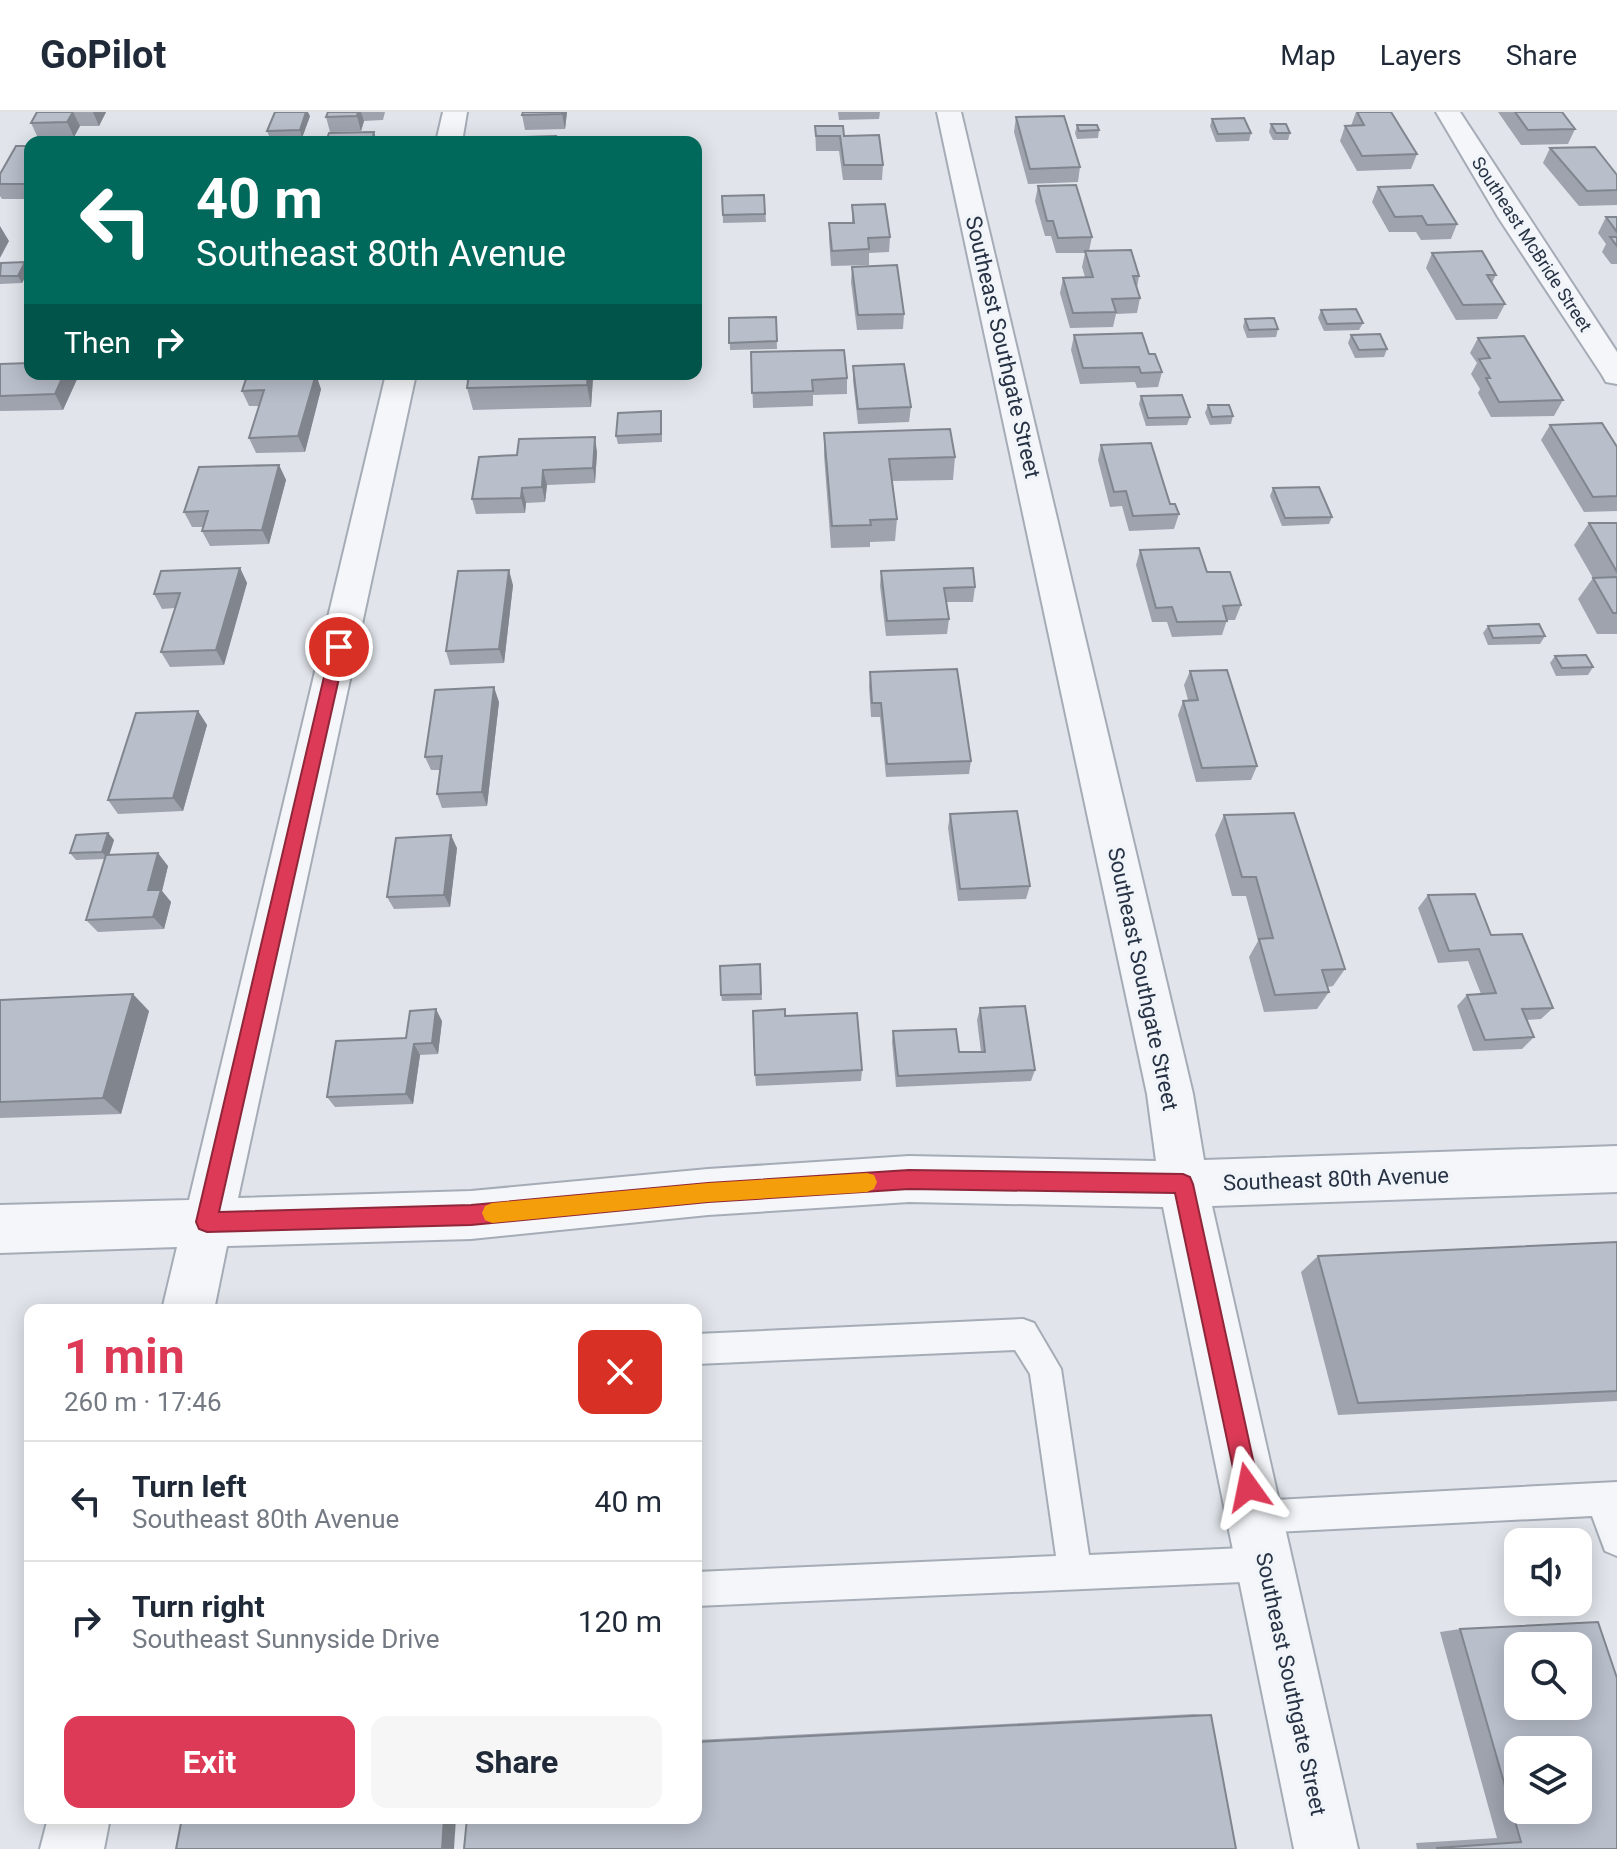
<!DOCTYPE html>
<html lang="en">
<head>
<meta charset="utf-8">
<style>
	:root { --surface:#fff; --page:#f6f6f7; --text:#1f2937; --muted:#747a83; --line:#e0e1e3; --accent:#dc3a57 }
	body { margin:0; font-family:Roboto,sans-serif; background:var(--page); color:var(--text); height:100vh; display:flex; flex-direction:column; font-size:30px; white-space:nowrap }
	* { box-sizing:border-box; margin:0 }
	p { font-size:26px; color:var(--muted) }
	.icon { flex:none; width:44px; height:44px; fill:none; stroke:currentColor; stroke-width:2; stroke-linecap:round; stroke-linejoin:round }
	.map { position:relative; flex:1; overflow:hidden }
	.side { position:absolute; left:24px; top:1192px; width:678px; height:520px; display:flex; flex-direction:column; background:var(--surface); border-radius:16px; box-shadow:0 4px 20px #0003 }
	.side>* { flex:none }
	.top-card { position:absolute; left:24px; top:24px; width:678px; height:244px; border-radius:16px; box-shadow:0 4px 20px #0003; background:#00695c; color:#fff; overflow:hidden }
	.tools { position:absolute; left:1504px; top:1416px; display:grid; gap:16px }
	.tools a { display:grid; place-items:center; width:88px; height:88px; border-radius:16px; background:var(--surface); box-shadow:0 4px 20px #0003; font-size:40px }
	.pin { position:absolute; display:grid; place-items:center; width:68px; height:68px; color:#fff; margin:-34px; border:4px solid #fff; border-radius:50%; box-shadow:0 2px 8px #0007 }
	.me { position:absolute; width:88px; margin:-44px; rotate:348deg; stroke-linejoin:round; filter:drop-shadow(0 0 6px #0008) }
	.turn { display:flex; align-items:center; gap:28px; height:168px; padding:0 40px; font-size:36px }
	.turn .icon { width:104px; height:104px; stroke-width:2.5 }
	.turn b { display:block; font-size:56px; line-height:68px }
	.then { display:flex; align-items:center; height:76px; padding:0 40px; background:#0003; gap:16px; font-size:30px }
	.round { display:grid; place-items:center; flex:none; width:84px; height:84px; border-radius:16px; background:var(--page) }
	.summary { display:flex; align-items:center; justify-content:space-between; height:136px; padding:0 40px }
	h1 { font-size:48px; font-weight:700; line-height:60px; color:var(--accent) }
	.button { display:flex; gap:16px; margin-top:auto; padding:16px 40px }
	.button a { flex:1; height:92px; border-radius:16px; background:var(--accent); color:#fff; font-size:32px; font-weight:700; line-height:92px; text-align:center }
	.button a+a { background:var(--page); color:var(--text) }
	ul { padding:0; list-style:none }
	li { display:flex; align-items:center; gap:24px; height:120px; padding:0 40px; border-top:2px solid var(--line) }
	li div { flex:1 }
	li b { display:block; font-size:30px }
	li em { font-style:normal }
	header { display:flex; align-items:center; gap:48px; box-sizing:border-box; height:112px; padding:0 40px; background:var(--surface); border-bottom:2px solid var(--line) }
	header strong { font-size:38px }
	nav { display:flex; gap:44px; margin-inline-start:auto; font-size:28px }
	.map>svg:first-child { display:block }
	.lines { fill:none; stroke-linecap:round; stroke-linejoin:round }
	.service-casing { stroke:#a5acb6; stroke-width:4 }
	.minor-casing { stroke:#a5acb6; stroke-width:4 }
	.service { fill:#f4f6f9; fill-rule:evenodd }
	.minor { fill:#f4f6f9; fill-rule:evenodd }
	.wall { fill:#9ea3ae }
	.shaded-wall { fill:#81858d }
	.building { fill:#b8beca; stroke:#81858d; stroke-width:2; fill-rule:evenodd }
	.route { fill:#dc3a57; stroke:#8f2639; stroke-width:2 }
	.slow { fill:#f59e0b }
	.labels { text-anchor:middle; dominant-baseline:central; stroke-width:7; stroke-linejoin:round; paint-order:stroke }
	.far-street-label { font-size:18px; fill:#273345; stroke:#f1f4f8 }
	.street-label { font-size:22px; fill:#273345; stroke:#f1f4f8 }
</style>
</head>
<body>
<header>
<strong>GoPilot</strong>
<nav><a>Map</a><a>Layers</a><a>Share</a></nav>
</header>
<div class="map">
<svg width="1617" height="1737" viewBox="0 0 1617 1737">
	<rect width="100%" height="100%" fill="#e1e5eb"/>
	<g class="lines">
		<g class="service-casing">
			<g id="service">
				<path d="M1023,1207L1034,1211L1061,1257L1089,1443L1265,1435L1277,1440L1282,1452L1277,1464L1265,1469L696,1494V1460L1056,1444L1030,1262L1015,1238L696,1252V1222Z"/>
				<path d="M1617,1370V1444L1605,1439L1592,1404L1254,1421L1242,1417L1238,1405L1242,1393L1254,1389Z"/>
			</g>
		</g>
		<g class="minor-casing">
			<g id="minor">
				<path d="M443,0H467L462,30H436Z"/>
				<path d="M937,0H961L1193,982L1204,1048L1617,1034V1080L1212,1094L1358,1737H1294L1163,1095L909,1090L708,1103L471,1127L227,1134L214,1198H162L177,1135L0,1141V1093L189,1088L386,262H416L238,1086L471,1079L708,1057L909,1044L1156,1049L1147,982Z"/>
				<path d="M1436,0H1460L1617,240V272L1606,270L1602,263L1498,105Z"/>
				<path d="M48,1706H110L104,1737H40Z"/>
			</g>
		</g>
		<use href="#service" class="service"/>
		<use href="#minor" class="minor"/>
	</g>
	<g class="wall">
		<path d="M37,0H106L99,14H80L74,25L38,26L31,11Z"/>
		<path d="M328,0H385L383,8L364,9L361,19L330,20L326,5Z"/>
		<path d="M567,0L565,17L525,18L522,3Z"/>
		<path d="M838,0H880L879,7L839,8Z"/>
		<path d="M1356,0H1391L1417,42L1411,57L1357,59L1340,29L1345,14H1351Z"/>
		<path d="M1498,0H1562L1575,17L1568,32L1521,33Z"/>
		<path d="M310,4L302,26H270L267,19Z"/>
		<path d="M1016,5L1080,55L1078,70L1028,72L1014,20Z"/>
		<path d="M1212,7L1251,21L1249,29L1216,30L1210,14Z"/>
		<path d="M1271,12L1290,21L1288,28H1273L1269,20Z"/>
		<path d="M1077,13L1099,18L1098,26L1077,27L1075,21Z"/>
		<path d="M815,14L844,24L883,53L882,68H843L839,39H816Z"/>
		<path d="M30,34V87H2L0,84V62Z"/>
		<path d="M1550,36L1617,63V93L1579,94L1543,51Z"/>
		<path d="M1038,74L1092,125L1089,139L1139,164L1137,176L1140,186L1137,201L1116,202L1113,215L1070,216L1060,181L1063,166L1085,165L1082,155L1085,141H1056L1051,124H1045L1035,89Z"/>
		<path d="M1378,75L1457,112L1451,127L1421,128L1416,120H1389L1372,90Z"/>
		<path d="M764,83L766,110L723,111L722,84Z"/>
		<path d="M852,93L890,125L889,140L869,141V153L831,154L829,127V111H852Z"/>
		<path d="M1606,105H1617V152H1611L1602,140L1606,132L1598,121Z"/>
		<path d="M1432,141L1496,163L1492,171L1505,192L1497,207L1456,208L1426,156Z"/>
		<path d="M0,152L29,158L22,171L0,172Z"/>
		<path d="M852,155L904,202L903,217L857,218L851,170Z"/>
		<path d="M1321,198L1363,211L1359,218L1324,219L1318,206Z"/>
		<path d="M776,205L777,237L730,238L729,206Z"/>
		<path d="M1245,207L1278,217L1276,225L1247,226L1243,215Z"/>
		<path d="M1074,223L1149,242L1162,260L1158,275L1137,276L1135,270L1080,272L1071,238Z"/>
		<path d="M1351,223L1387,237L1384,245L1355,246L1348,231Z"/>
		<path d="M1478,226L1563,288L1554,304L1491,305L1478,281L1480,277L1471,262L1477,251L1470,241Z"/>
		<path d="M751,240L847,266V282L813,283V294L753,296Z"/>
		<path d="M0,252L78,265L63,298L0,299Z"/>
		<path d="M853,254L911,295L909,310L858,312L853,269Z"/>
		<path d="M593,266L591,295L473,298L467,276Z"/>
		<path d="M321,277L305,340L256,341L249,326L259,294H249L242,279Z"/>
		<path d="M1141,284L1190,305L1187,313L1146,314L1139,292Z"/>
		<path d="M1208,293L1233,304L1231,312L1210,313L1205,301Z"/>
		<path d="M662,307V330L618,332L616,324Z"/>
		<path d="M1550,313L1617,335V399L1584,400L1541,328Z"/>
		<path d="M824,321L955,345L953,368L892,369L897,407L895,429L870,430V435L831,436L824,343Z"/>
		<path d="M1101,333L1170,392L1179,402L1174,417L1129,419L1122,394L1110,395L1098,348Z"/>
		<path d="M597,340L595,371L547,373L545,390L526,391L525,401L476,402L472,387L479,345Z"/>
		<path d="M279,353L286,368L269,432L210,434L202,419L204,415H192L184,400Z"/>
		<path d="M1273,376L1332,405L1329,412L1282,414L1270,384Z"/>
		<path d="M1589,411H1617V522H1597L1578,487L1593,466L1574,433Z"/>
		<path d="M1140,438L1241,493L1235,508H1227L1222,523L1172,525L1167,510H1152L1136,453Z"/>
		<path d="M240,456L247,471L224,553L170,555L161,540L175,496L162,497L154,482Z"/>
		<path d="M881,459L975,475L973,490H946L949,507L947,522L886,524L880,474Z"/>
		<path d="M513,473L504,551L450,553L446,539Z"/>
		<path d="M1488,514L1545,524L1540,532L1488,533L1483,521Z"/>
		<path d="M1555,544L1593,555L1588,563L1556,564L1550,551Z"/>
		<path d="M1190,559L1257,654L1251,668L1196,670L1178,603L1183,589L1188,588L1184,573Z"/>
		<path d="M870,560L971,649L969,662L886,665L880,605H871L869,574Z"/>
		<path d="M499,590L487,694L442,696L437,682L440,658H431L425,645Z"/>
		<path d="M198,599L207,613L183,699L118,702L108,688Z"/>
		<path d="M950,702L1030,774L1026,787L958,789L948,716Z"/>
		<path d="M1224,703L1345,857L1333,874L1327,875L1329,880L1317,897L1264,900L1249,845L1258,829L1246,784H1232L1215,723Z"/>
		<path d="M108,721L114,728L109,743L168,754L162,779L171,790L164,817L98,820L86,808L105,747L76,748L70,741Z"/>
		<path d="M457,736L450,795L394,797L387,785Z"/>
		<path d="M1428,783L1491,823L1553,896L1541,907L1527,908L1534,925L1522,937L1473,939L1457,894L1467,883L1481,882L1468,849L1438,851L1418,796Z"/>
		<path d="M760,852L762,888L722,889L721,883Z"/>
		<path d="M0,888L149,899L121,1002L0,1006Z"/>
		<path d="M980,896L1035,958L1031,969L896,975L892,930L893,919L959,940H981L977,908Z"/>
		<path d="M785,904L862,958L861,969L756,974L755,963Z"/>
		<path d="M442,909L438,942L420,943L413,992L335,995L327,985L406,926Z"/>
		<path d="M1617,1130V1289L1338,1303L1301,1160L1318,1144Z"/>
		<path d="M1460,1517L1617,1737H1417L1416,1731L1497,1726L1440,1520Z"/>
		<path d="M1194,1602L1211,1603L696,1706V1628Z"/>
	</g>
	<g class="shaded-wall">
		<path d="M73,0L80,14L74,25L67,10Z"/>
		<path d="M93,0H106L99,14Z"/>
		<path d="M306,0H308L310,4L302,26L300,18Z"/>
		<path d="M358,0H361L364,9L361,19L357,4Z"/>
		<path d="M563,0H567L565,17L562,2Z"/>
		<path d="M374,20L377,30H372Z"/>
		<path d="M0,114L9,129L0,146Z"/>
		<path d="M25,150L29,158L22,171L18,164Z"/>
		<path d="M64,262H76L78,265L63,298L55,282Z"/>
		<path d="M316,262L321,277L305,340L298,324Z"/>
		<path d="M588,262H592L593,266L591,295L587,273Z"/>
		<path d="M595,325L597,340L595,371L593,356Z"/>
		<path d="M279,353L286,368L269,432L262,418Z"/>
		<path d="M543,358L547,373L545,390L542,375Z"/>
		<path d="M522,376L526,391L525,401L521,386Z"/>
		<path d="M240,456L247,471L224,553L216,538Z"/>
		<path d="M509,458L513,473L504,551L499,537Z"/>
		<path d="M494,575L499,590L487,694L482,680Z"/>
		<path d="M198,599L207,613L183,699L173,686Z"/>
		<path d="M108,721L114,728L108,747L102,740Z"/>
		<path d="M451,723L457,736L450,795L444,783Z"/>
		<path d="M158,741L168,754L162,779L171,790L164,817L153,805L148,778Z"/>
		<path d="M133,882L149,899L121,1002L103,986Z"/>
		<path d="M436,897L442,909L438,942L432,931Z"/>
		<path d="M414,932L420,943L413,992L406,982Z"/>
		<path d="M444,1706H456L454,1737H442Z"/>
	</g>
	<g class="building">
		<path d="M37,0H73L67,10L31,11Z"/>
		<path d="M275,0H306L300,18L267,19Z"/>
		<path d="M328,0H358L357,4L326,5Z"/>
		<path d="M523,0H563L562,2L522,3Z"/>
		<path d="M1357,0H1391L1417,42L1362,44L1345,14L1364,13Z"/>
		<path d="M1515,0H1562L1575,17L1528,18Z"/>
		<path d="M1064,4L1080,55L1030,57L1016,5Z"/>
		<path d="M1244,6L1251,21L1218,22L1212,7Z"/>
		<path d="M1271,12H1286L1290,21H1276Z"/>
		<path d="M1077,13H1097L1099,18L1079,19Z"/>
		<path d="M815,14H843L844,24L879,23L883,53H844L840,24H816Z"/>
		<path d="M374,20L372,30H326L329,21Z"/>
		<path d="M556,24L555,30H524L525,25Z"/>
		<path d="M16,34H30V72H0V62Z"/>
		<path d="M1595,35L1617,63V78L1587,79L1550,36Z"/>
		<path d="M1076,73L1092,125L1058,126L1053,109H1047L1038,74Z"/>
		<path d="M1433,73L1457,112L1427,113L1422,104L1395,105L1378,75Z"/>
		<path d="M764,83L765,102L723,103L722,84Z"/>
		<path d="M885,92L890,125L868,126L869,137L832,139L829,111H854L852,93Z"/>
		<path d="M1606,105H1617V120Z"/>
		<path d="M1610,125H1617V134Z"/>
		<path d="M1131,138L1139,164H1133L1140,186L1112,187L1116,200L1073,201L1063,166L1093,165L1085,139Z"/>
		<path d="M1482,139L1496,163H1487L1505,192L1463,193L1432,141Z"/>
		<path d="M25,150L18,164H0L1,151Z"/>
		<path d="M897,153L904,202L858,203L852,155Z"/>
		<path d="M1356,197L1363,211L1327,212L1321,198Z"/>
		<path d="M776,205L777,229L729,231V206Z"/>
		<path d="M1274,206L1278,217L1249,218L1245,207Z"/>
		<path d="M1142,221L1149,242H1155L1162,260L1141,261L1139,255L1083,256L1074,223Z"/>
		<path d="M1380,222L1387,237L1359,238L1351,223Z"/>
		<path d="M1524,224L1563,288L1499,290L1486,266H1490L1479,247L1490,246L1478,226Z"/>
		<path d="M844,238L847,266L812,268L813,279L752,281L751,240Z"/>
		<path d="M30,251V262H64L55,282L0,284V252Z"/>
		<path d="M904,252L911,295L858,297L853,254Z"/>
		<path d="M316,262L298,324L249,326L264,278L242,279L247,264Z"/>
		<path d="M469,262H588L587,273L467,276Z"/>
		<path d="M1182,283L1190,305L1148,306L1141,284Z"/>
		<path d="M1208,293H1229L1233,304L1212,305Z"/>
		<path d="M661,299V322L616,324L618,301Z"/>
		<path d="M1602,311L1617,335V384L1593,385L1550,313Z"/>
		<path d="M950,317L955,345L889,347L897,407L870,408L871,413L832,414L824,321Z"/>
		<path d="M595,325L593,356L543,358L542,375L522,376L521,386L472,387L479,345L517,343L519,327Z"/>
		<path d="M1151,331L1170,392H1175L1179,402L1133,404L1126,379L1114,380L1101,333Z"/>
		<path d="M279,353L262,418L202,419L208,399L184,400L199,355Z"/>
		<path d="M1319,375L1332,405L1285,406L1273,376Z"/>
		<path d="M1589,411H1617V460Z"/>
		<path d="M1199,436L1207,460H1230L1241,493L1223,494L1227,509L1177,510L1172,495L1156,496L1140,438Z"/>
		<path d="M240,456L216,538L161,540L180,481L154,482L161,459Z"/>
		<path d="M973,456L975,475L944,476L949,507L887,509L881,459Z"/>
		<path d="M509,458L499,537L446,539L458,459Z"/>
		<path d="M1617,465V501H1613L1593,466Z"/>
		<path d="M1539,512L1545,524L1493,526L1488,514Z"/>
		<path d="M1586,543L1593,555L1562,556L1555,544Z"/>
		<path d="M957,557L971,649L887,652L881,591H872L870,560Z"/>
		<path d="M1227,558L1257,654L1202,656L1183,589L1198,588L1190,559Z"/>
		<path d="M494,575L482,680L437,682L442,644L425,645L435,578Z"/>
		<path d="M198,599L173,686L108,688L136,601Z"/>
		<path d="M1017,699L1030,774L960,777L950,702Z"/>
		<path d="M1294,701L1345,857L1322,858L1329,880L1275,883L1259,827L1273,826L1256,765H1242L1224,703Z"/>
		<path d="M108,721L102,740L70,741L76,723Z"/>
		<path d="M451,723L444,783L387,785L396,726Z"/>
		<path d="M158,741L148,778H161L153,805L86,808L106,743Z"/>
		<path d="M1475,782L1491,823L1522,822L1553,896L1522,897L1534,925L1485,928L1467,883L1496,881L1479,837L1449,839L1428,783Z"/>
		<path d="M760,852L761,882L721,883L720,854Z"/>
		<path d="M133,882L103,986L0,990V888Z"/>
		<path d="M1025,894L1035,958L898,964L893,919L956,917L959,940H985L980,896Z"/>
		<path d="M436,897L432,931L414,932L406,982L327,985L336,929L406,926L410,899Z"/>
		<path d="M785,897V904L857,901L862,958L755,963L753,899Z"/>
		<path d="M1617,1130V1279L1358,1291L1318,1144Z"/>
		<path d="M1598,1510L1617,1566V1737H1437V1736L1521,1730L1460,1517ZM1518,1534H1578V1594H1518ZM1518,1638H1578V1698H1518Z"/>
		<path d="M1211,1603L1236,1737H464L467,1706H696V1630Z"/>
		<path d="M182,1706H444L442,1737H176Z"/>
	</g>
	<path class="route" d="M339,529L346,535L219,1100L471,1093L708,1071L909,1058L1183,1062L1190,1065L1193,1072L1259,1375L1256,1383L1248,1386L1240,1383L1237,1375L1175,1081L909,1077L708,1090L471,1113L207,1120L199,1117L196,1110L331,535Z"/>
	<path class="slow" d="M867,1061L874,1063L877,1070L874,1077L867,1080L708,1090L492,1111L485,1108L482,1101L485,1094L492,1091L708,1071Z"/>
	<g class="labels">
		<g class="far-street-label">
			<text transform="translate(1532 132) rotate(57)">Southeast McBride Street</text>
		</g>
		<g class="street-label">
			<text transform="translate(1003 235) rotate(77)">Southeast Southgate Street</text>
			<text transform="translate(1143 867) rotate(78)">Southeast Southgate Street</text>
			<text transform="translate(1336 1067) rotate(-2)">Southeast 80th Avenue</text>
			<text transform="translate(1291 1572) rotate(78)">Southeast Southgate Street</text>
		</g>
	</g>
</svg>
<div class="tools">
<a><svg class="icon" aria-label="sound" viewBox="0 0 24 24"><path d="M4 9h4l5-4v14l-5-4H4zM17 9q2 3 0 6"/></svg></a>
<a><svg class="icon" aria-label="search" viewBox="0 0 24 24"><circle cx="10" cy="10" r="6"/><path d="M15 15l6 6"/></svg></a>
<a><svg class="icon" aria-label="layers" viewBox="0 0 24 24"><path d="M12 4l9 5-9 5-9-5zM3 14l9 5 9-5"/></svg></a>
</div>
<div class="pin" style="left:339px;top:535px;background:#d93025"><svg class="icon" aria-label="arrive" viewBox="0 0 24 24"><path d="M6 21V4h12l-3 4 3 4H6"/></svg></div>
<svg class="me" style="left:1248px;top:1375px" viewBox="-20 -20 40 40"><path d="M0-17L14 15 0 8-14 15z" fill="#dc3a57" stroke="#fff" stroke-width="4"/></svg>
<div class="top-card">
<div class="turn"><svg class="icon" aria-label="left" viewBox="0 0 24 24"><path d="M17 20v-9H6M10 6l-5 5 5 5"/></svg><div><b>40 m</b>Southeast 80th Avenue</div></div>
<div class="then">Then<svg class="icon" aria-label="right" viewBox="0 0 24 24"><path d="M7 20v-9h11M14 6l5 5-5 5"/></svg></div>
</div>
<section class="side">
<div class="summary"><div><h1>1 min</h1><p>260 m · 17:46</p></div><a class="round" style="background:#d93025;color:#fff"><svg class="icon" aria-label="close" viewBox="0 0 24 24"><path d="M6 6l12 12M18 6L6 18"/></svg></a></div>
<ul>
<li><svg class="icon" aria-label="left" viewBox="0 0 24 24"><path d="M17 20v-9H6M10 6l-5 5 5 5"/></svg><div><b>Turn left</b><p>Southeast 80th Avenue</p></div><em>40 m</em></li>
<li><svg class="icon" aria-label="right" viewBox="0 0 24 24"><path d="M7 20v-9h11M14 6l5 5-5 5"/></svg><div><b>Turn right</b><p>Southeast Sunnyside Drive</p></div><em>120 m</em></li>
</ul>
<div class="button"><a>Exit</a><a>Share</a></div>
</section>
</div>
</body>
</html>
